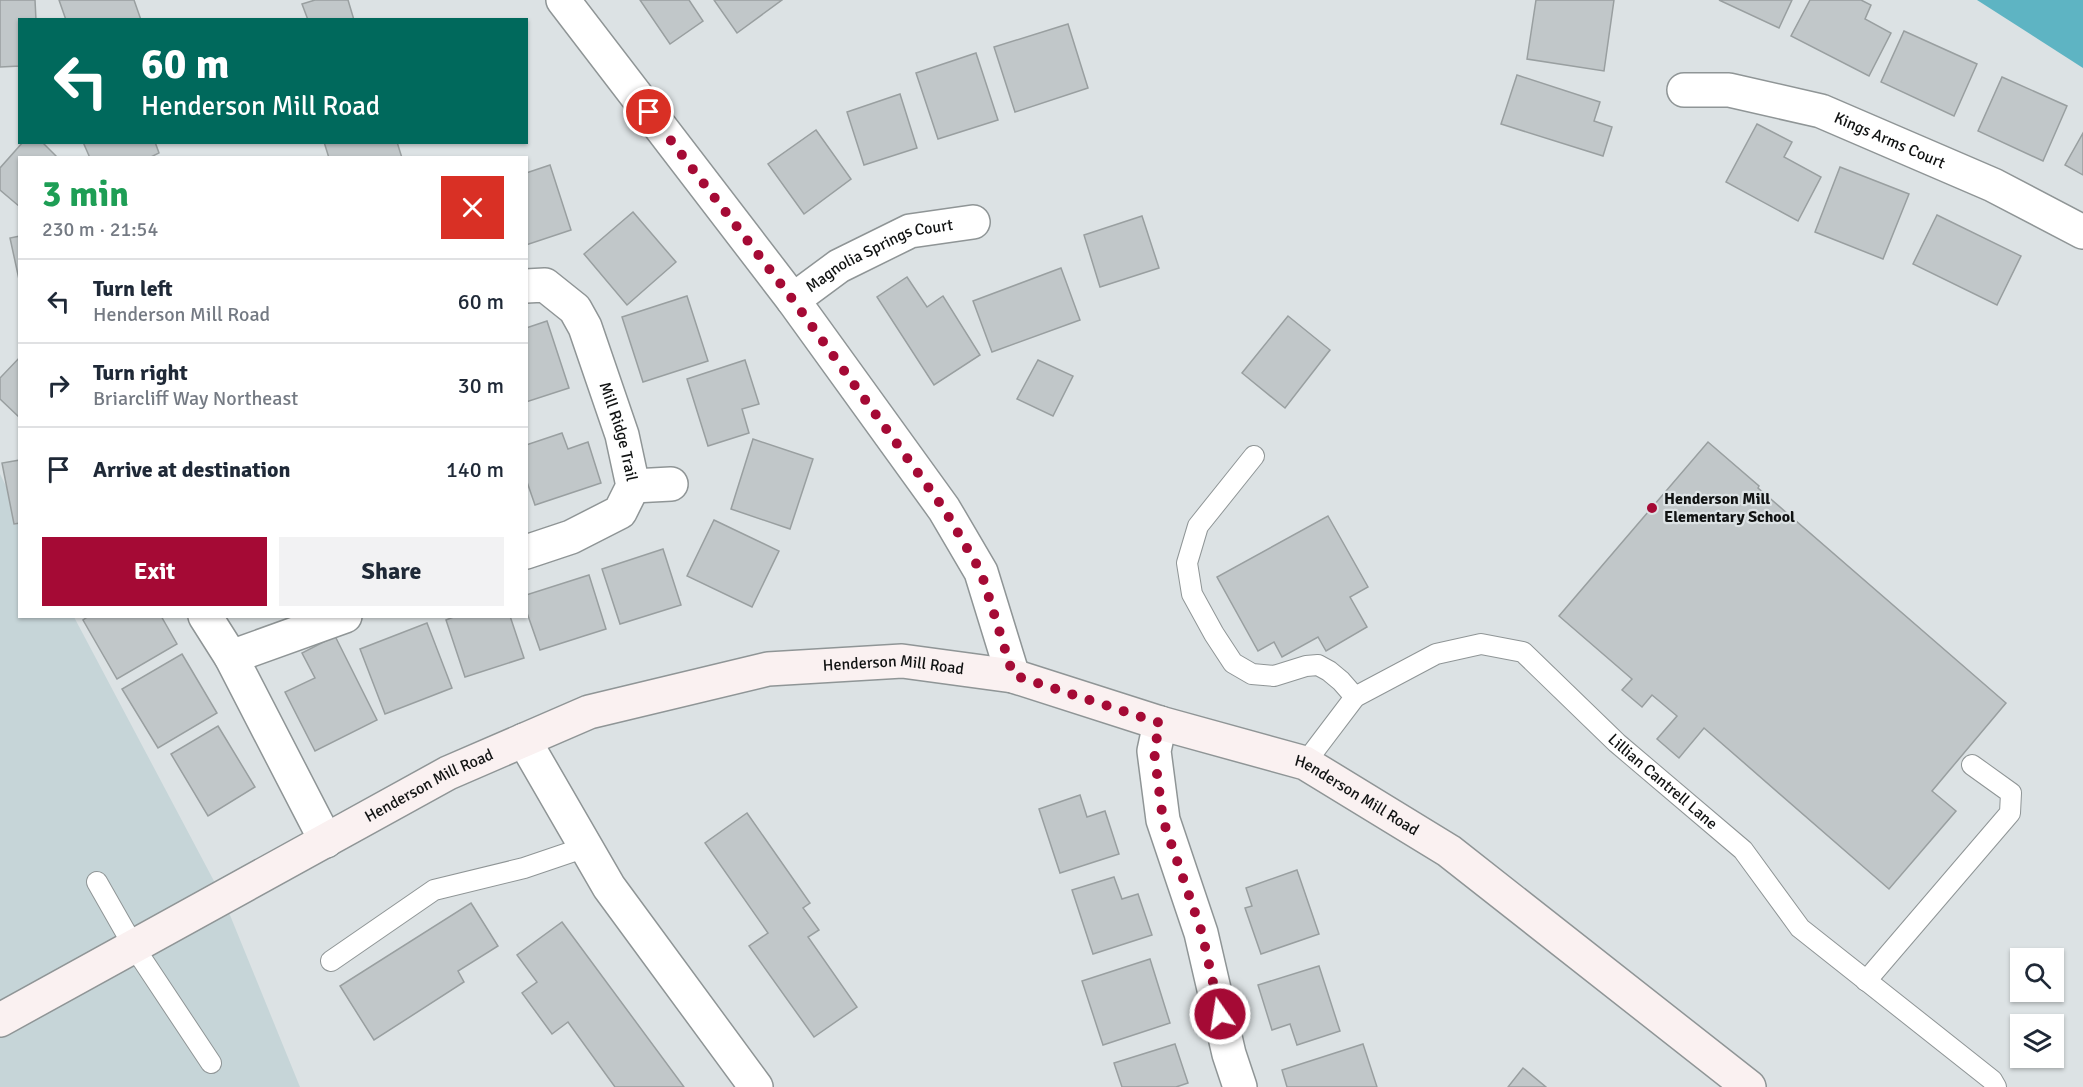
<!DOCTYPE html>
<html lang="en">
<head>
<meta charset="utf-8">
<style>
	:root { --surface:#fff; --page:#f2f2f3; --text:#1f2937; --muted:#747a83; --line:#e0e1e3; --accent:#a50a35 }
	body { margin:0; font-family:Signika,sans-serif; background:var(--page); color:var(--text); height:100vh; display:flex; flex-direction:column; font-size:22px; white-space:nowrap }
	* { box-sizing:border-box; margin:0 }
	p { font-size:20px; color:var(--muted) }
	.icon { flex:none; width:33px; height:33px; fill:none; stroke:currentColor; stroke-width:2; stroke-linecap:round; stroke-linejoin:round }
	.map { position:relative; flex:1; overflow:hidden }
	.panel { position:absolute; left:18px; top:156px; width:510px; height:462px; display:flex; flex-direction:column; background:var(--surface); border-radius:0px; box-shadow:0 2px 4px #0004 }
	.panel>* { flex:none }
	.guide { position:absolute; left:18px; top:18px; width:510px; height:126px; border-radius:0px; box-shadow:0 2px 4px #0004; background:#00695c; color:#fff; overflow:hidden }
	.tools { position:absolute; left:2010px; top:948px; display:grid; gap:12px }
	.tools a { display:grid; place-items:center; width:54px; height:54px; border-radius:0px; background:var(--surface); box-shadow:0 2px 4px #0004; font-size:30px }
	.pin { position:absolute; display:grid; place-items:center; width:51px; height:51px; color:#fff; margin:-26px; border:3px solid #fff; border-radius:50%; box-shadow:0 2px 6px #0007 }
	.me { position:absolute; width:66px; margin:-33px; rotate:347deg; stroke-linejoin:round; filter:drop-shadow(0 0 4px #0008) }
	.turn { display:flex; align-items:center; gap:21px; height:126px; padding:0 24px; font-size:27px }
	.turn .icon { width:78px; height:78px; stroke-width:2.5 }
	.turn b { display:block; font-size:42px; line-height:51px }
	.round { display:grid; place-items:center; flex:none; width:63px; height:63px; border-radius:0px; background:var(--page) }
	.overview { display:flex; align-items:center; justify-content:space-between; height:102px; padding:0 24px }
	h1 { font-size:36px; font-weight:800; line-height:45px; color:#1e9e55 }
	.button { display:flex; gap:12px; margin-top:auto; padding:12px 24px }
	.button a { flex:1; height:69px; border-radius:0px; background:var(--accent); color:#fff; font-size:24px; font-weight:800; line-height:69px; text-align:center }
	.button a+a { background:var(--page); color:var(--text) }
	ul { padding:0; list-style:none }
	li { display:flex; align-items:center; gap:18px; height:84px; padding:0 24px; border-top:2px solid var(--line) }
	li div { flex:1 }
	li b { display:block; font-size:22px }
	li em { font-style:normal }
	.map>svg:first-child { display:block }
	.built { fill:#c6d5d8 }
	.water { fill:#5eb4c3 }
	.building { fill:#c1c7c9; stroke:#999fa0; stroke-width:1.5 }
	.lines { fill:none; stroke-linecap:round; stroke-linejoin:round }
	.lane-casing { stroke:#8f9596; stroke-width:22 }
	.street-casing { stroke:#8f9596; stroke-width:36 }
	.secondary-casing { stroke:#8f9596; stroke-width:36 }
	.lane { stroke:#fff; stroke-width:20 }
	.street { stroke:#fff; stroke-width:33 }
	.secondary { stroke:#faf1f1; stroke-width:33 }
	.route { stroke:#a50a35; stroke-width:10; stroke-dasharray:0 18 }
	.poi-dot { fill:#a50a35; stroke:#dce2e4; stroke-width:2 }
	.labels { text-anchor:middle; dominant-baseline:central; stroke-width:4.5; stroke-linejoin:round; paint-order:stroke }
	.street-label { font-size:16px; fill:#111313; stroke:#dce2e4 }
	.poi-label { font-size:16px; font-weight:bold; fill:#111313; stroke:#dce2e4; text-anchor:start }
</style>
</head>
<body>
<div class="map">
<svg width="2083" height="1087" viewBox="0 0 2083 1087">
	<rect width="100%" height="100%" fill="#dce2e4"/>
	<path class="built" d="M0,474L19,512L20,616L74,617L223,898L300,1087H0Z"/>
	<path class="water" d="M1977,0H2083V68Z"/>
	<g class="building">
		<path d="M0,0H35L36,20H20V66L0,67Z"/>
		<path d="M59,0H134L141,20H66Z"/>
		<path d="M315,0H348L354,20H308L302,4Z"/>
		<path d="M640,0H689L703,21L670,44Z"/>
		<path d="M714,0H782L737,33Z"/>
		<path d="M1536,0H1614L1604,71L1527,59Z"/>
		<path d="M1719,0H1792L1779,28Z"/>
		<path d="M1810,0H1861L1871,5L1865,19L1891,33L1869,76L1791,36Z"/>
		<path d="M1068,24L1088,88L1015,112L994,47Z"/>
		<path d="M1904,31L1977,64L1954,116L1881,82Z"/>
		<path d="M976,53L998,120L938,139L916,73Z"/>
		<path d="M1517,75L1600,102L1594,121L1612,127L1603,156L1501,124Z"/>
		<path d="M2002,77L2067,106L2043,161L1978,131Z"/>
		<path d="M900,94L917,148L864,165L847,112Z"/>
		<path d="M1757,124L1792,142L1784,157L1821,177L1798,221L1726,182Z"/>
		<path d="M816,130L851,179L804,214L768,164Z"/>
		<path d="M2083,133V175L2065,165Z"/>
		<path d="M23,142H42L58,158H20V207L0,190V168Z"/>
		<path d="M83,142H155L159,153L149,158H90Z"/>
		<path d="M324,142H397L402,158H329Z"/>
		<path d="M550,165L571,230L526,245V173Z"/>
		<path d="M1840,167L1909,194L1883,259L1815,232Z"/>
		<path d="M633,212L676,262L627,305L584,254Z"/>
		<path d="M1937,215L2021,256L1997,305L1913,264Z"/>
		<path d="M1142,216L1159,268L1100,287L1084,235Z"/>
		<path d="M20,236V284L10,238Z"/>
		<path d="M1061,268L1080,320L992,352L973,301Z"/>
		<path d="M907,277L927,307L943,296L980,355L934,385L877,297Z"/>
		<path d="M687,296L708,361L643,382L622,317Z"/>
		<path d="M1288,316L1330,350L1285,408L1242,373Z"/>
		<path d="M547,321L569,388L526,402V328Z"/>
		<path d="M20,357V418L0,399V378Z"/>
		<path d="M745,360L759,404L742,409L749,433L708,446L687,379Z"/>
		<path d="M1038,360L1073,376L1053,416L1017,399Z"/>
		<path d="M562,433L568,449L588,442L601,483L535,505L526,479V445Z"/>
		<path d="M753,439L813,459L790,529L731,509Z"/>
		<path d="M1708,442L1759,486L1758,488L2006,703L1932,791L1956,811L1889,889L1704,728L1679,758L1657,739L1677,716L1652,695L1642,707L1622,690L1632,679L1559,616Z"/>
		<path d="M20,460V523L14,524L2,463Z"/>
		<path d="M1328,516L1368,587L1350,597L1367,627L1326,651L1318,637L1282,657L1274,642L1258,651L1217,577Z"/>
		<path d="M714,520L779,551L752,607L687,576Z"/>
		<path d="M663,549L681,605L620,624L602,569Z"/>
		<path d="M589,575L606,629L540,650L526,610V595Z"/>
		<path d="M89,616H161L177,644L117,679L83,620Z"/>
		<path d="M456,616H510L524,658L465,677L446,620Z"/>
		<path d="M427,623L452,688L385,714L360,649Z"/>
		<path d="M335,636L377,720L315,751L285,692L315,678L302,653Z"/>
		<path d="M182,654L217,713L158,748L122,689Z"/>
		<path d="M218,726L255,787L208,816L171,754Z"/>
		<path d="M1080,795L1087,817L1105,811L1119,854L1060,873L1039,809Z"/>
		<path d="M747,813L810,903L803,908L819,930L808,937L857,1007L814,1037L749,946L768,933L705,843Z"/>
		<path d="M1297,870L1319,934L1261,954L1245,908L1252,906L1246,888Z"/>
		<path d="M1114,877L1122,899L1138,894L1152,935L1093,954L1072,890Z"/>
		<path d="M471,903L498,946L458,971L464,982L374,1040L340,986Z"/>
		<path d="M562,922L684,1087H615L568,1022L552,1034L522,993L537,982L517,955Z"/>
		<path d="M1150,959L1170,1023L1103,1045L1082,981Z"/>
		<path d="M1319,966L1340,1031L1297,1045L1290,1024L1272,1030L1258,985Z"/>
		<path d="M1175,1044L1188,1083L1176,1087H1122L1114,1063Z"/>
		<path d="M1363,1044L1377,1087H1287L1282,1070Z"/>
		<path d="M1523,1068L1546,1087H1508Z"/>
	</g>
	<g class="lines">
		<g class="lane-casing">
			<g id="lane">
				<path d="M1254,456L1198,526L1187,563L1192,594L1214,634L1233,663L1252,674L1274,676L1306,666L1318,665L1329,671L1341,681L1355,697"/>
				<path id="s1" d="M1305,763L1355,697L1436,654L1481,644L1523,652L1617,743L1743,850L1800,928L1992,1080L1996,1087"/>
				<path d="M97,882L134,947L211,1063"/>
				<path d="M331,961L434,890L524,868L586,847"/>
				<path d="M1866,981L2010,813L2011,793L1972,765"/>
			</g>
		</g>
		<g class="street-casing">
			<g id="street">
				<path d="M563,0L793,300L944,509L981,572L1013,676"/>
				<path id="s2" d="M1684,90H1729L1821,111L1993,185L2083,232"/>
				<path id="s3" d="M526,286L545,285L575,309L585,327L622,435L633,486L620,512L571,537L526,552"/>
				<path id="s4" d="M793,300L839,266L910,231L973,222"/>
				<path d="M633,486L671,484"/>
				<path d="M205,616L231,657L326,841"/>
				<path d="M231,657L345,616"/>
				<path d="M1160,723L1154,751L1163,820L1201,933L1229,1054L1240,1087"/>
				<path d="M524,740L609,887L756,1087"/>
			</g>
		</g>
		<g class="secondary-casing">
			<g id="secondary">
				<path id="s5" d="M0,1020L448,773L589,712L768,669L902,661L1013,676L1160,723L1305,763L1449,851L1749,1087"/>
			</g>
		</g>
		<use href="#lane" class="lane"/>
		<use href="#street" class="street"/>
		<use href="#secondary" class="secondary"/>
	</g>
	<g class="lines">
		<path class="route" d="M649,112L793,300L944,509L981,572L1013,675L1160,723L1154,751L1163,820L1202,933L1220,1014"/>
	</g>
	<circle class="poi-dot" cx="1652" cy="508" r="6"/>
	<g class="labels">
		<g class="street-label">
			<text stroke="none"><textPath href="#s2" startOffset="214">Kings Arms Court</textPath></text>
			<text stroke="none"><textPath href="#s4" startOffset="99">Magnolia Springs Court</textPath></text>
			<text stroke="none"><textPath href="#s3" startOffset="188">Mill Ridge Trail</textPath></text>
			<text stroke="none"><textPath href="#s5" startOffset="975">Henderson Mill Road</textPath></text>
			<text stroke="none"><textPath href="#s1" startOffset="454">Lillian Cantrell Lane</textPath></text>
			<text stroke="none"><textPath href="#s5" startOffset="489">Henderson Mill Road</textPath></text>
			<text stroke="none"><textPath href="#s5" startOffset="1461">Henderson Mill Road</textPath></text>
		</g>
		<g class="poi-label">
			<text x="1664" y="499">Henderson Mill<tspan x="1664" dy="18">Elementary School</tspan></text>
		</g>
	</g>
</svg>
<div class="tools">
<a><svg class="icon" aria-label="search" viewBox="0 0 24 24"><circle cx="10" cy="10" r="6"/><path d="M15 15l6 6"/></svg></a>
<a><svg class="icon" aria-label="layers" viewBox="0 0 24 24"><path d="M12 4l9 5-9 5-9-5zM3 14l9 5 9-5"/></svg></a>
</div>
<div class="pin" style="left:649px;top:112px;background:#d93025"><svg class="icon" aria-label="arrive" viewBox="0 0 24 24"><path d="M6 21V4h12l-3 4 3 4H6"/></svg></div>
<svg class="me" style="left:1220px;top:1014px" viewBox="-20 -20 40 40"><circle r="17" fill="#a50a35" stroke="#fff" stroke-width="3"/><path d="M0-11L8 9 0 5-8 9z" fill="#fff"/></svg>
<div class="guide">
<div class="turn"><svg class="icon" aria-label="left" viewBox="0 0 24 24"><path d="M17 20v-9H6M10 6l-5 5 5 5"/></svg><div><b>60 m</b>Henderson Mill Road</div></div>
</div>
<section class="panel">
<div class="overview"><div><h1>3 min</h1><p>230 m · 21:54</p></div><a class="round" style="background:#d93025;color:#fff"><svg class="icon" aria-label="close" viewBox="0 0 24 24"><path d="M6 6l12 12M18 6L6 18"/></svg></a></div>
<ul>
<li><svg class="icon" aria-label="left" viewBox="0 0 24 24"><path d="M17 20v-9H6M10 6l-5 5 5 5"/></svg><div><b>Turn left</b><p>Henderson Mill Road</p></div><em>60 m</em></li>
<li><svg class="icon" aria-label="right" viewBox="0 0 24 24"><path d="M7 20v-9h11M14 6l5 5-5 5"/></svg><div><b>Turn right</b><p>Briarcliff Way Northeast</p></div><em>30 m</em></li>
<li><svg class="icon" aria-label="arrive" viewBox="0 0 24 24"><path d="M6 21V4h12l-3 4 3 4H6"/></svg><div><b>Arrive at destination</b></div><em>140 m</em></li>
</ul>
<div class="button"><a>Exit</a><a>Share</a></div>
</section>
</div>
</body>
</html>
